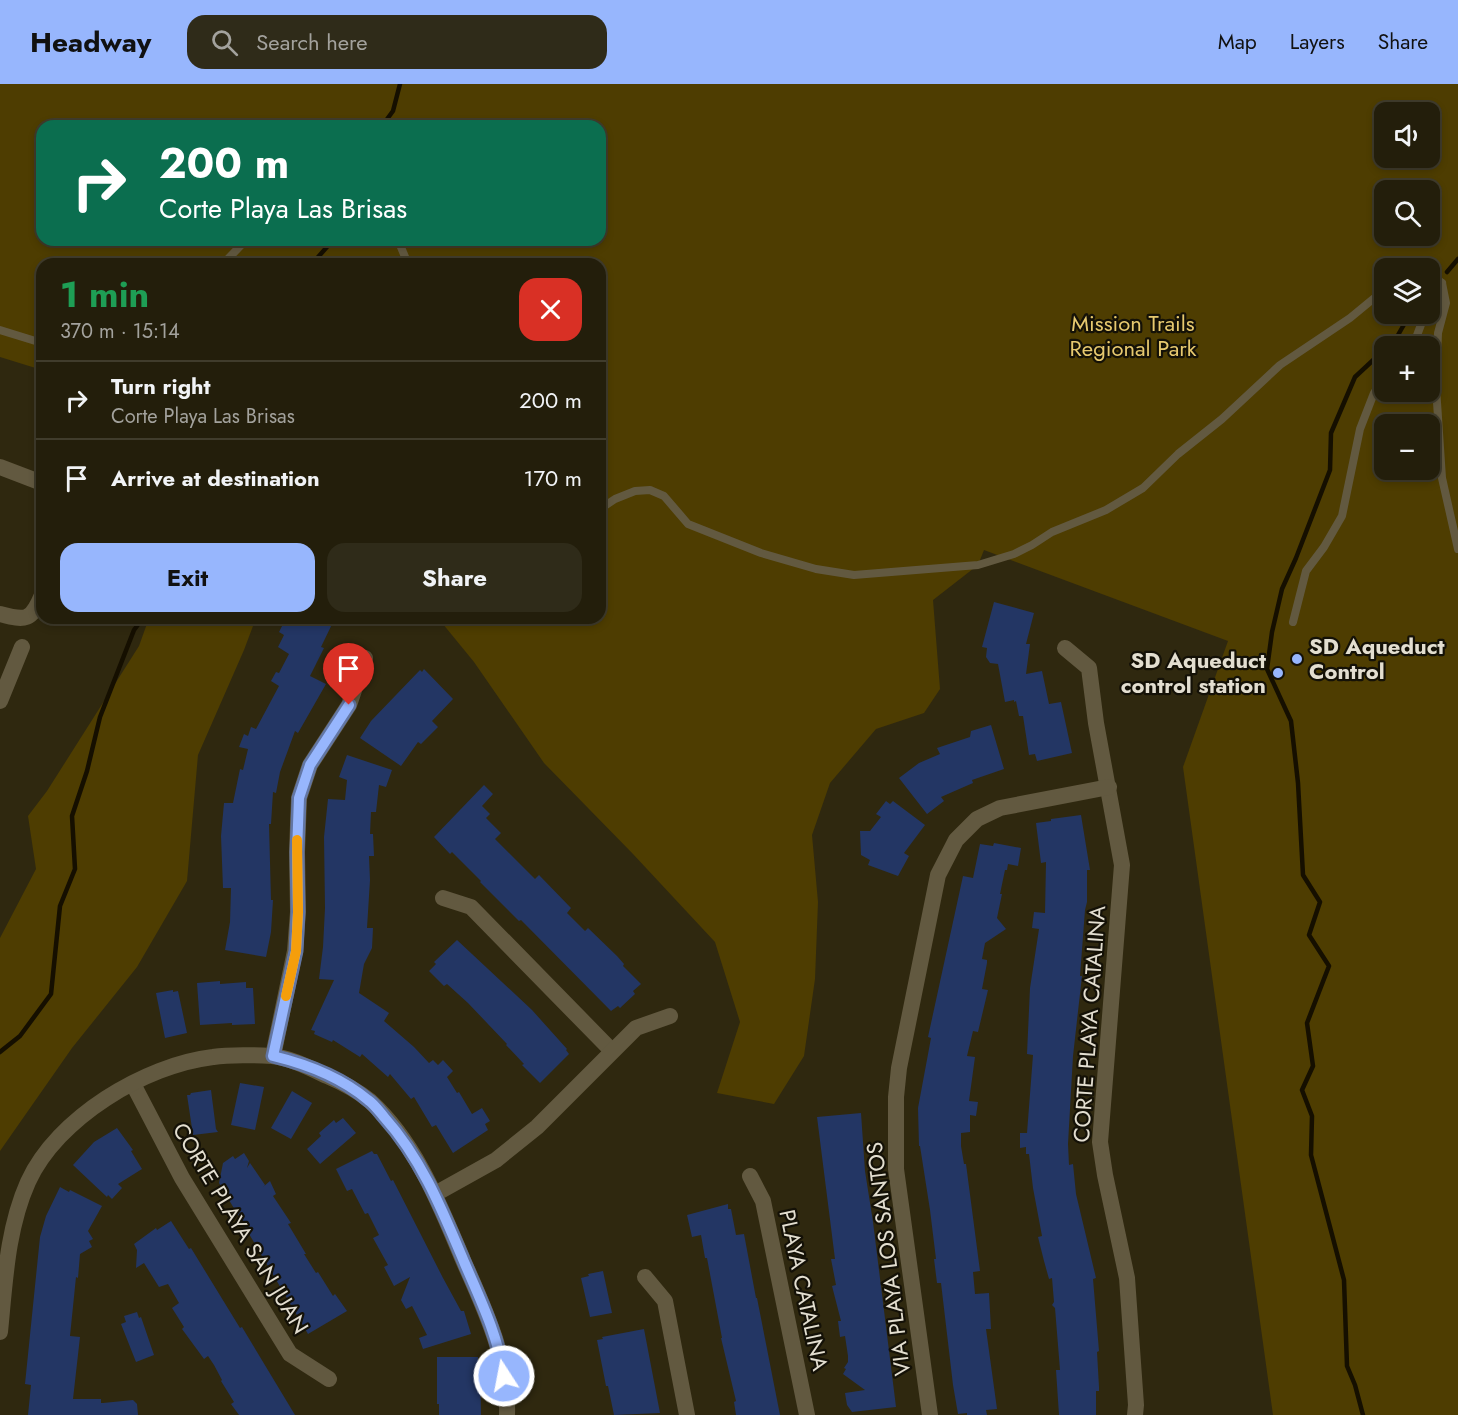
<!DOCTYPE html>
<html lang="en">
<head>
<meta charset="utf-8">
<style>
	:root { --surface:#231e0b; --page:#2f2b19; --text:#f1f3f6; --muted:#a3a29d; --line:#403c2c; --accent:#97b6fd }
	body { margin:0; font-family:Jost,sans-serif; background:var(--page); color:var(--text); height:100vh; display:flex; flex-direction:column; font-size:22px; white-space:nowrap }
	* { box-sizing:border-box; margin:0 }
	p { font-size:20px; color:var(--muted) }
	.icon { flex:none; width:33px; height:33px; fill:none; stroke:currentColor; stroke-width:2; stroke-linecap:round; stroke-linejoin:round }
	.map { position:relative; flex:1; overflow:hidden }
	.drawer { position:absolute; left:36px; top:174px; width:570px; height:366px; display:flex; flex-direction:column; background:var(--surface); border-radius:18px; box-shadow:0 3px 9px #0003,0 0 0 2px var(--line) }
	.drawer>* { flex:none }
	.hud { position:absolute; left:36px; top:36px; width:570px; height:126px; border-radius:18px; box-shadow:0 3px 9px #0003,0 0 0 2px var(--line); background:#0b6e4f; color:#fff; overflow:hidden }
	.fabs { position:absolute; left:1374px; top:18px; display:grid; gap:12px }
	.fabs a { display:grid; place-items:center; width:66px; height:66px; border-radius:12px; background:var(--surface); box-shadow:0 3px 9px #0003,0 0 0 2px var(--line); font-size:30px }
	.pin { position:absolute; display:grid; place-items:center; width:51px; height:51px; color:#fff; margin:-62px -26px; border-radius:50% 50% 50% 0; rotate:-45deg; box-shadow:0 0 6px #0007 }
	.pin .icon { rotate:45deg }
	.me { position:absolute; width:66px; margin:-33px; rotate:349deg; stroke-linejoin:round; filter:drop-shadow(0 0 4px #0008) }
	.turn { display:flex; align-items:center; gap:21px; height:126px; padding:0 24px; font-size:27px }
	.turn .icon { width:78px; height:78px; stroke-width:2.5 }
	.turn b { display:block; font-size:42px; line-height:51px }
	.round { display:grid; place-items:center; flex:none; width:63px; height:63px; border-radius:18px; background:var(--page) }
	.headline { display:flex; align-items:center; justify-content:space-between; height:102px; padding:0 24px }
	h1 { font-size:36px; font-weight:700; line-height:45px; color:#1e9e55 }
	.button { display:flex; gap:12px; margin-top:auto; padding:12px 24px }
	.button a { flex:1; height:69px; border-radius:18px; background:var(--accent); color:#111; font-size:24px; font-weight:700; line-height:69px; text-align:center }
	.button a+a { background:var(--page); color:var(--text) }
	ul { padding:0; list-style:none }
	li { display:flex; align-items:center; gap:18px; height:78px; padding:0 24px; border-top:2px solid var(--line) }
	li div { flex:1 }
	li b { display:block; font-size:22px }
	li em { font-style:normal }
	header { display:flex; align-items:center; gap:36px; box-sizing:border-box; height:84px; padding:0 30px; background:var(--accent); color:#111 }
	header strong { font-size:28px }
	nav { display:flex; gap:33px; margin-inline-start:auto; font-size:21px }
	.search { width:420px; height:54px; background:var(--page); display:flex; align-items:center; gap:15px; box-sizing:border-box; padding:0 21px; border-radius:18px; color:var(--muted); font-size:22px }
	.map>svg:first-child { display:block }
	.green { fill:#4e3d01; fill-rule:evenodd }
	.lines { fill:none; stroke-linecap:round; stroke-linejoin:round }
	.stream { stroke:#150f00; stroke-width:4.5 }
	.building { fill:#233664 }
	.lane { stroke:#625940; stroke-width:8 }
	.street { stroke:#625940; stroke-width:16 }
	.route-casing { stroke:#6276a4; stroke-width:15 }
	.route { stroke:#97b6fd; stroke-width:10 }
	.slow { stroke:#f59e0b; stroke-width:10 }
	.poi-dot { fill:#97b6fd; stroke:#141107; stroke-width:2 }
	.labels { text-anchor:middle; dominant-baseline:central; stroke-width:4.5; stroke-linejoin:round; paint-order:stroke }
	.park-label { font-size:22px; fill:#e7c96f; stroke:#141107 }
	.poi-label { font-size:22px; font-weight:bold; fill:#e3ded0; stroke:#141107; text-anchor:start }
	.street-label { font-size:22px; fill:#e3ded0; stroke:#141107 }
</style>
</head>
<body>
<header>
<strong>Headway</strong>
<div class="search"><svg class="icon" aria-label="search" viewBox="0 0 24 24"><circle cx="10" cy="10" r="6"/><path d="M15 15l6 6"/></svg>Search here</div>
<nav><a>Map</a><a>Layers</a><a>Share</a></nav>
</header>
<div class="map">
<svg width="1458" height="1331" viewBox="0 0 1458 1331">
	<rect width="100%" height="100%" fill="#2f280f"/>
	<g class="green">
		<path d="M0,0H1458V1331H1273L1183,683L1228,557L984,466L978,481L933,516L940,605L924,629L876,645L830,699L812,751L818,818L815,895L804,972L774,1020L717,1009L740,938L715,858L633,770L544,679L474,578L438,534H600V180H42V286L0,273ZM1384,28H1430V74H1384ZM42,42H600V156H42ZM1384,106H1430V152H1384ZM1384,184H1430V230H1384ZM1384,262H1430V308H1384ZM1384,340H1430V386H1384Z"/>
		<path d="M149,534H256L244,566L198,671L187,797L137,883L72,964L0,1067V854L36,785L28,732L47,707L139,562Z"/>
	</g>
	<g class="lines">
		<g class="stream">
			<path d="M382,42L393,27L400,0"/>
			<path d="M312,180L333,156"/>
			<path d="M1447,188L1458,175"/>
			<path d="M1389,262L1394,258L1410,230"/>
			<path d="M0,968L20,952L51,910L60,822L75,785L72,732L87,687L100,633L134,546L143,534"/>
			<path d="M1363,1331L1355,1301L1347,1282L1344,1196L1311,1071L1312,1032L1302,1006L1313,982L1307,939L1329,882L1309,851L1320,818L1303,791L1298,699L1291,637L1267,585L1272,548L1282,505L1296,474L1330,386L1331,349L1355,293L1384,266"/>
		</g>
	</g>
	<g class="building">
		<path d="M994,518L1034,529L1026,560H1030L1026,590L1042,587L1049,620L1061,618L1072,669L1037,677L1035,670L1029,671L1023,632H1019L1016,617L1014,618V616L1005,618L998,580L990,579L986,573L987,564L982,563Z"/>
		<path d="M286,534H335L321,563L324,564L310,592L326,600L298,649L295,647L280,688L276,709L273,708L271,740H269L271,816H273L271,848L266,873L225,866L230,838L231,804H223L221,752L224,719H233L240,685L243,686L248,665L239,663L244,650L248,652L251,643L256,645L279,602L271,597L276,588L279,589L289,570L278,563L284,551L279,548Z"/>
		<path d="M424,585L453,615L432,637L438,643L421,660L418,658L401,682L360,654L371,637L420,586L422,588Z"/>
		<path d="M991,641L1004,685L972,696L973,699L941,713L944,717L927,730L899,694L919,679L940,670L937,664L970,653L971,647Z"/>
		<path d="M347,671L392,686L386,703L379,701L376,728H371L370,750H373L374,772H369L370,796L367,844H373L372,864L364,880L359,909L389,929L384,937L414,963L429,979L433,976L438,981L443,976L453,987L447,993L457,1009L459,1008L472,1030L482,1024L490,1037L485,1040L488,1046L453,1069L436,1041L432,1043L414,1013L411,1015L390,990L388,993L362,970L360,973L333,956L332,958L314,950L315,947L311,946L334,896L319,895L323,863L325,824L324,753L328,715L345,716L347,696L339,693Z"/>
		<path d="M484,701L493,710L482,722L490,730L486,734L501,749L495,755L535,795L539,791L571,824L567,829L585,847L588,844L617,872L624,880L623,882L641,900L633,907L635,910L620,924L618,922L611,927L521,836L519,837L480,798L481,797L452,768L450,770L434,753Z"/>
		<path d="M886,717L890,720L893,717L925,741L904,769L909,772L898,792L868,781L870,776L861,771L860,747H870L881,733L876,730Z"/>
		<path d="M1081,731L1090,786H1087V818L1085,826L1080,892H1082L1073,972L1068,1060L1069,1081L1073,1080L1076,1110L1096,1194L1093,1195L1099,1267L1097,1268L1099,1303V1307H1096V1331H1059L1056,1286H1060L1055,1224L1052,1221L1054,1218L1052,1194L1049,1195L1044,1177L1038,1153L1042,1152L1033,1104L1029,1070H1026V1063L1020,1064V1049H1027L1033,971L1027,970L1030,904L1039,845L1032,844L1034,828L1045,829L1046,778L1041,779L1036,739L1051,737V735Z"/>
		<path d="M994,759L1021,764L1018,782L1008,780L1007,786H1005L1000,810H1002L997,834L1006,845L985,859L982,875L987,876V879L982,905L988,906L978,948L973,947L967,972L975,973L969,1017L978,1018L976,1032L970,1031V1048L961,1049V1062L964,1080H966L980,1187L973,1188L975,1210L989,1209L991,1245H986L997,1325L986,1326L987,1331H967V1329L958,1330L953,1301L941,1199H937L934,1175H936L930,1126L920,1062H919L918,1024L931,954L928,953L963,792L973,794L980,760L993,762Z"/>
		<path d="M457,856L532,926L567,965L566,966L569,970L540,999L522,981L524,980L506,961L507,960L468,919L447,900L444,902L429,887L436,880L434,878Z"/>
		<path d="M220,897V900L246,898V904H253L255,940L232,941V939L200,941L197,899Z"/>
		<path d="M173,906V908L178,907L187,949L165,954L156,909Z"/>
		<path d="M240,999L264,1003L255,1046L231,1041Z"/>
		<path d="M211,1006L216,1045L218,1048L193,1051L187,1011H190L191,1009Z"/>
		<path d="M292,1007L312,1019L291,1055L271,1044Z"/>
		<path d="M861,1029L865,1087L873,1138L896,1323L852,1328L847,1321L845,1309L865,1306L843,1290L846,1285L844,1284L848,1278V1272L845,1252L840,1253L838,1237H841L832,1202L836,1201L831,1175H835L817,1033Z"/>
		<path d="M343,1034L356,1049L320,1080L307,1065L321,1052L319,1049L334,1036L336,1039Z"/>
		<path d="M117,1044L133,1066L131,1067L142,1085L118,1100L122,1104L112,1115L108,1111L107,1113L73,1081L94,1058Z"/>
		<path d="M372,1067L374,1070H377L391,1097L393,1096L443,1194L461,1227H464L471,1250L423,1265L419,1254L427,1251L412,1222L406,1225L401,1216L410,1193L394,1202L384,1183L388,1181L373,1154L379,1151L368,1129L365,1130L352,1105L347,1107L336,1085Z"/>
		<path d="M244,1069L249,1077L247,1084L250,1079L265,1101L263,1103L270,1097L276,1110L273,1112L291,1139L288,1140L306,1170H304L316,1189L318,1188L333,1212L335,1210L347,1227L308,1250L219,1099L223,1079L233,1072L235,1075Z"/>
		<path d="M60,1103L69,1108L70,1106L102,1122L88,1147L93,1155L89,1157L92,1163L80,1170L78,1194L76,1193L70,1252L80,1253L73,1315H101V1319H103L133,1316L137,1320L138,1331H28L31,1301L25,1300L40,1153L46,1132Z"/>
		<path d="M728,1120V1125H731L736,1151L744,1150L756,1214H757L780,1331H736L734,1318L736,1317L721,1254H722L707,1174H705L701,1151L692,1153L687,1131Z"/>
		<path d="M171,1137L189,1165L191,1164L240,1244L242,1243L295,1331H239L231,1320L234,1318L221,1297L222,1296L214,1281L208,1272L204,1275L182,1245L184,1243L172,1224L179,1219L168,1200L159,1203L144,1179L136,1184L137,1166L134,1160L156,1144L157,1146Z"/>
		<path d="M603,1187L612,1229L590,1233L581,1194L589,1192L588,1190Z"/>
		<path d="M137,1228L139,1234L141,1233L154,1271L136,1278L121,1240L126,1238L124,1232Z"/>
		<path d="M644,1245L660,1329L614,1331L608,1302H606L597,1256L603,1255L602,1253Z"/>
		<path d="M437,1273H478V1278H480L481,1331H439V1320H437Z"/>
	</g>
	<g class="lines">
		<g class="lane">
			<path d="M398,156L408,180"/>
			<path d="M223,180L246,156"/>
			<path d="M1430,190L1442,199L1446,219L1438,249L1436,303L1442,394L1458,465"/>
			<path d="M1430,218L1442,199"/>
			<path d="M0,246L42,259"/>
			<path d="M1413,262L1425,230"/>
			<path d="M600,425L615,415L635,407L650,406L664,412L688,440L761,469L816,485L854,491L978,481L1014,470L1032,461L1052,448L1106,426L1143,404L1178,370L1222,335L1280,281L1350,234L1384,206"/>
			<path d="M1293,538L1306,487L1324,463L1342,432L1360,345L1374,309L1384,293"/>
		</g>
		<g class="street">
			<path d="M0,383L42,399"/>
			<path d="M0,530C26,537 31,537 42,511"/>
			<path d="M1065,564L1089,584L1096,639L1122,781L1100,1058L1105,1091L1127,1194L1136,1321L1135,1331"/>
			<path d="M0,617L22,563"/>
			<path d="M443,814L471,823L612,967"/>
			<path d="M273,972L295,867L298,828L297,768L299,714L310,681L349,621L365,574"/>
			<path d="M133,1000L182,1094L290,1270L329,1295"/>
			<path d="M750,1092L763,1117L807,1331"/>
			<path d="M435,1110L496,1076L537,1043L636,944L670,932"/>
			<path d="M645,1193L665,1217L687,1331"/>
			<path d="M0,1248C5,1198 7,1145 28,1098C57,1034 145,981 213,973C231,970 253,971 272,972C291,974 310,984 327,992C341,998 358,1007 370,1017C416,1059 439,1119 463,1176C485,1226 509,1275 507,1331"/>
			<path d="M930,1331L896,1085V1013L899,984L938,791L956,756L977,735L1000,724L1109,703"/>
		</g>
	</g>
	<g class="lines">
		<g class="route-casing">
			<path id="route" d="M349,621L310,681L299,714L297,768L298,828L296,867L273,972C306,980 342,994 368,1016C374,1020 379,1027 384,1033C422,1075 443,1128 465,1180C481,1217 498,1252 504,1292"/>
		</g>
		<use href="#route" class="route"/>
		<path class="slow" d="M286,912L296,867L298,828L297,756"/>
	</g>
	<g class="poi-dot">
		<circle cx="1297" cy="575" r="6"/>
		<circle cx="1278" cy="589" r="6"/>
	</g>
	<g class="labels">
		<g class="park-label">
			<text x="1133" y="239">Mission Trails<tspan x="1133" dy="25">Regional Park</tspan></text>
		</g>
		<g class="poi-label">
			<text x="1309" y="562">SD Aqueduct<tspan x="1309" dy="25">Control</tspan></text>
			<text x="1266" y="576" text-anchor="end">SD Aqueduct<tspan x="1266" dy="25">control station</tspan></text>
		</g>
		<g class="street-label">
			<text transform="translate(1089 940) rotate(-86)">CORTE PLAYA CATALINA</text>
			<text transform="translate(241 1144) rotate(59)">CORTE PLAYA SAN JUAN</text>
			<text transform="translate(888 1175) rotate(-97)">VIA PLAYA LOS SANTOS</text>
			<text transform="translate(804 1206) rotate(78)">PLAYA CATALINA</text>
		</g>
	</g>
</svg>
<div class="fabs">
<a><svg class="icon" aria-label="sound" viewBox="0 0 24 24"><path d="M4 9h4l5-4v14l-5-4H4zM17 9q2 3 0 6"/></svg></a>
<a><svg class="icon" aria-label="search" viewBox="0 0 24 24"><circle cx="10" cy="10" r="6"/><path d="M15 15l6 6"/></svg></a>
<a><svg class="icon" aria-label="layers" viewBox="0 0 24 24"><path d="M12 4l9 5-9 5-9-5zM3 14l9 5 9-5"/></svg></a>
<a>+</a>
<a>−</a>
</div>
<div class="pin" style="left:349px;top:621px;background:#d93025"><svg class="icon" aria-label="arrive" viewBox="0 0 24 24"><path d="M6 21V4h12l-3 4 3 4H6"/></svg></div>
<svg class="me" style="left:504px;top:1292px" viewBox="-20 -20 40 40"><circle r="17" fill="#97b6fd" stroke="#fff" stroke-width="3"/><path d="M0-11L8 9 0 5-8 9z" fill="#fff"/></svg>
<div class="hud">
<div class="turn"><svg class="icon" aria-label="right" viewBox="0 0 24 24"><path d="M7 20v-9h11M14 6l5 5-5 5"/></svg><div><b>200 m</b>Corte Playa Las Brisas</div></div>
</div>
<section class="drawer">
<div class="headline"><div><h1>1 min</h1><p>370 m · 15:14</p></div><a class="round" style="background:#d93025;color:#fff"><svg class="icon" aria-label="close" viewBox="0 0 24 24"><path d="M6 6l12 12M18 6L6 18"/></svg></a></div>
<ul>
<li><svg class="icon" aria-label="right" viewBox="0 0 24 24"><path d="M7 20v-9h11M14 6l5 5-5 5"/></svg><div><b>Turn right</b><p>Corte Playa Las Brisas</p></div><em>200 m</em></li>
<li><svg class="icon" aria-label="arrive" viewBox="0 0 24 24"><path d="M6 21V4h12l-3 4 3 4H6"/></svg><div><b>Arrive at destination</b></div><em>170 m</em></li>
</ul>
<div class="button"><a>Exit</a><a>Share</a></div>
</section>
</div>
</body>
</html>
